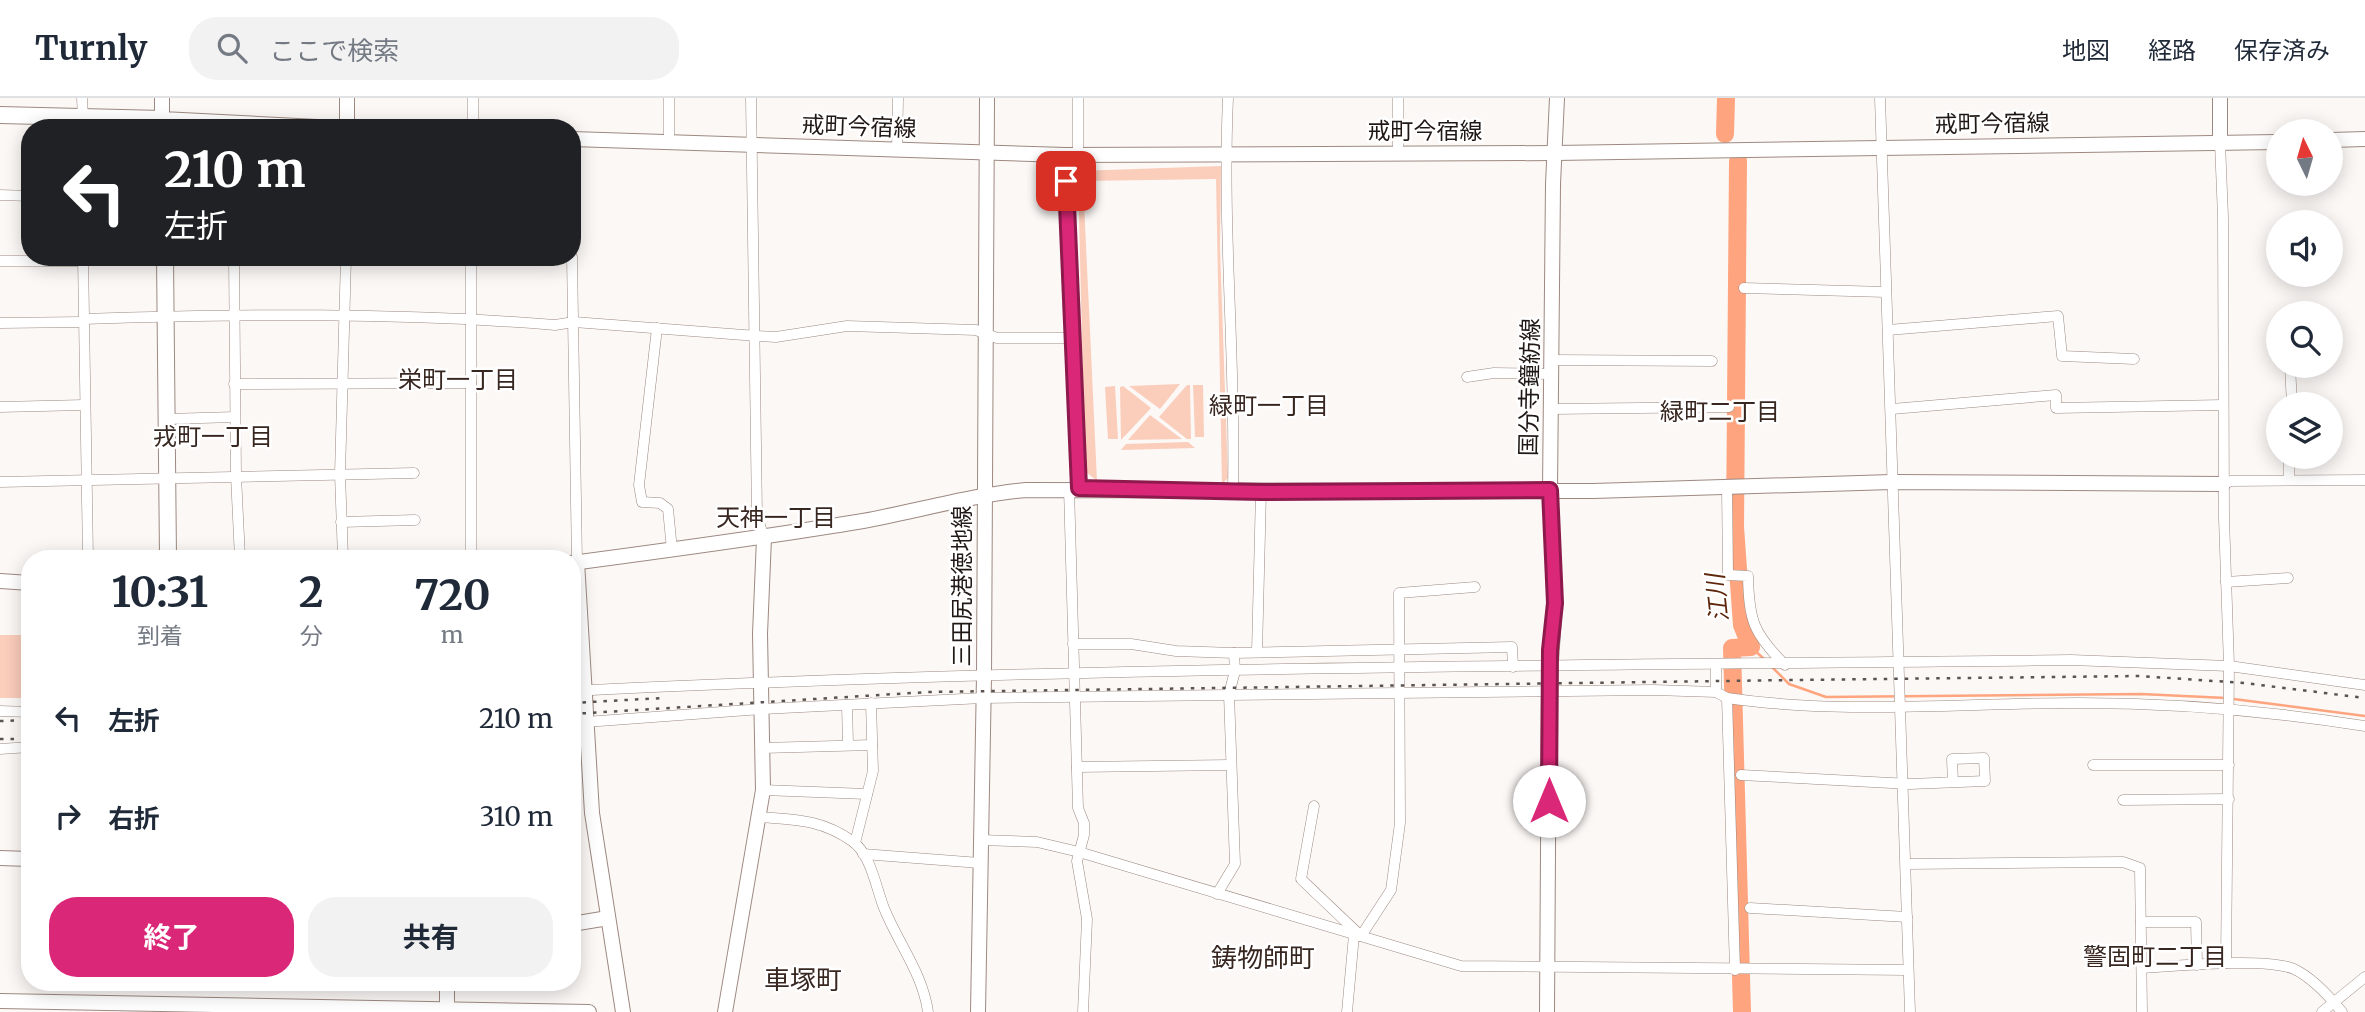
<!DOCTYPE html>
<html lang="ja">
<head>
<meta charset="utf-8">
<style>
	:root { --surface:#fff; --page:#f2f2f3; --text:#1f2937; --muted:#747a83; --line:#e0e1e3; --accent:#db2777 }
	body { margin:0; font-family:Merriweather,"Noto Sans JP",serif; background:var(--page); color:var(--text); height:100vh; display:flex; flex-direction:column; font-size:26px; white-space:nowrap }
	* { box-sizing:border-box; margin:0 }
	p { font-size:23px; color:var(--muted) }
	.icon { flex:none; width:38px; height:38px; fill:none; stroke:currentColor; stroke-width:2; stroke-linecap:round; stroke-linejoin:round }
	.map { position:relative; flex:1; overflow:hidden }
	.sheet { position:absolute; left:21px; top:452px; width:560px; height:441px; display:flex; flex-direction:column; background:var(--surface); border-radius:28px; box-shadow:0 4px 18px #0003 }
	.sheet>* { flex:none }
	.top-card { position:absolute; left:21px; top:21px; width:560px; height:147px; border-radius:28px; box-shadow:0 4px 18px #0003; background:#202124; color:#fff; overflow:hidden }
	.needle { width:46px; rotate:355deg }
	.fabs { position:absolute; left:2266px; top:21px; display:grid; gap:14px }
	.fabs a { display:grid; place-items:center; width:77px; height:77px; border-radius:50%; background:var(--surface); box-shadow:0 4px 18px #0003; font-size:35px }
	.pin { position:absolute; display:grid; place-items:center; width:60px; height:60px; color:#fff; margin:-30px; border-radius:14px; box-shadow:0 4px 10px #0006 }
	.me { position:absolute; width:77px; margin:-38px; rotate:0deg; stroke-linejoin:round; filter:drop-shadow(0 0 5px #0008) }
	.turn { display:flex; align-items:center; gap:24px; height:147px; padding:0 28px; font-size:32px }
	.turn .icon { width:91px; height:91px; stroke-width:2.5 }
	.turn b { display:block; font-size:49px; line-height:60px }
	.eta { display:flex; justify-content:space-evenly; align-items:center; height:119px; text-align:center }
	.eta b { font-size:42px; font-weight:700; line-height:49px }
	.button { display:flex; gap:14px; margin-top:auto; padding:14px 28px }
	.button a { flex:1; height:80px; border-radius:28px; background:var(--accent); color:#fff; font-size:28px; font-weight:700; line-height:80px; text-align:center }
	.button a+a { background:var(--page); color:var(--text) }
	ul { padding:0; list-style:none }
	li { display:flex; align-items:center; gap:21px; height:98px; padding:0 28px }
	li div { flex:1 }
	li b { display:block; font-size:26px }
	li em { font-style:normal }
	header { display:flex; align-items:center; gap:42px; box-sizing:border-box; height:98px; padding:0 35px; background:var(--surface); border-bottom:2px solid var(--line) }
	header strong { font-size:33px }
	nav { display:flex; gap:38px; margin-inline-start:auto; font-size:24px }
	.search { width:490px; height:63px; background:var(--page); display:flex; align-items:center; gap:18px; box-sizing:border-box; padding:0 24px; border-radius:28px; color:var(--muted); font-size:26px }
	.map>svg:first-child { display:block }
	.green { fill:#fbcdbb }
	.lines { fill:none; stroke-linecap:round; stroke-linejoin:round }
	.stream { stroke:#fea47e; stroke-width:2.5 }
	.river { stroke:#fea47e; stroke-width:18 }
	.street-casing { stroke:#9d8980; stroke-width:11 }
	.secondary-casing { stroke:#9d8980; stroke-width:16 }
	.primary-casing { stroke:#9d8980; stroke-width:18 }
	.street { stroke:#fff; stroke-width:10 }
	.secondary { stroke:#fff; stroke-width:14 }
	.primary { stroke:#fff; stroke-width:16 }
	.rail { stroke:#5a5350; stroke-width:2.5; stroke-dasharray:3.5 7; stroke-linecap:butt }
	.route-casing { stroke:#8e194d; stroke-width:18 }
	.route { stroke:#db2777; stroke-width:12 }
	.labels { text-anchor:middle; dominant-baseline:central; stroke-width:5; stroke-linejoin:round; paint-order:stroke }
	.street-label { font-size:23px; fill:#201815; stroke:#fff }
	.neighbourhood-label { font-size:24px; fill:#382720; stroke:#fff }
	.water-label { font-size:24px; font-style:italic; fill:#5d250a; stroke:#fff }
	.quarter-label { font-size:26px; fill:#382720; stroke:#fff }
</style>
</head>
<body>
<header>
<strong>Turnly</strong>
<div class="search"><svg class="icon" aria-label="search" viewBox="0 0 24 24"><circle cx="10" cy="10" r="6"/><path d="M15 15l6 6"/></svg>ここで検索</div>
<nav><a>地図</a><a>経路</a><a>保存済み</a></nav>
</header>
<div class="map">
<svg width="2365" height="914" viewBox="0 0 2365 914">
	<rect width="100%" height="100%" fill="#fcf8f6"/>
	<g class="green">
		<path d="M1221,68L1220,150L1228,380L1222,386L1216,81L1083,83L1097,383L1085,373L1078,73Z"/>
		<path d="M1180,286L1160,311L1129,288Z"/>
		<path d="M1187,287H1190L1191,341H1187L1159,319Z"/>
		<path d="M1193,287H1203L1204,339H1195Z"/>
		<path d="M1115,288L1118,341H1108L1105,289Z"/>
		<path d="M1123,288L1151,310L1121,342L1120,289Z"/>
		<path d="M1150,317L1182,341L1128,342Z"/>
		<path d="M1188,344L1195,350L1121,352L1126,346Z"/>
		<rect x="0" y="537" width="30" height="63"/>
	</g>
	<g class="lines">
		<g class="stream">
			<path d="M1751,549L1764,561"/>
			<path d="M1771,568L1789,586L1826,599L2141,596L2226,600L2365,618"/>
		</g>
		<g class="river">
			<path d="M1725,36L1726,0"/>
			<path d="M1738,63L1735,429L1742,527L1751,549L1732,550L1742,914"/>
		</g>
		<g class="street-casing">
			<g id="street">
				<path d="M82,0L83,20"/>
				<path d="M669,0V44"/>
				<path d="M751,0L757,418L764,440"/>
				<path d="M1228,0C1222,132 1236,262 1233,393"/>
				<path d="M1880,0L1910,914"/>
				<path d="M473,30V0"/>
				<path d="M2220,45L2223,119L2224,420L2229,568L2226,865"/>
				<path d="M897,52L898,0"/>
				<path d="M1398,54V0"/>
				<path d="M1078,57V0"/>
				<path d="M0,97L30,98"/>
				<path d="M572,140L575,41"/>
				<path d="M83,159L88,460"/>
				<path d="M234,159L236,378L240,460"/>
				<path d="M471,159V460"/>
				<path d="M572,159L577,464"/>
				<path d="M0,163H83"/>
				<path d="M1744,190L1886,194"/>
				<path d="M83,221C241,216 398,214 555,227L574,224L757,238L776,239L847,228L976,232L997,240H1074"/>
				<path d="M0,225L83,224"/>
				<path d="M657,230L639,387L642,404L660,405L668,411L672,452"/>
				<path d="M1888,232L2058,218L2062,258L2134,261"/>
				<path d="M1552,262L1712,263"/>
				<path d="M2290,268L2292,306"/>
				<path d="M1467,279L1494,275L1552,276"/>
				<path d="M234,286L471,285"/>
				<path d="M0,309L84,307"/>
				<path d="M1551,311L1729,309"/>
				<path d="M1892,311L2056,297V310L2223,307"/>
				<path d="M167,321L235,319"/>
				<path d="M2289,359V382"/>
				<path d="M0,384L414,375"/>
				<path d="M2223,386L2231,383L2365,382"/>
				<path d="M1727,389L1728,477L1748,478C1749,522 1753,535 1785,567"/>
				<path d="M1069,390L1078,710L1084,725V737L1077,763L1087,821L1083,914"/>
				<path d="M341,424L415,422"/>
				<path d="M343,460L340,376L346,159"/>
				<path d="M2226,484L2288,480"/>
				<path d="M1073,546H1131L1176,553L1234,555L1512,549L1513,569"/>
				<path d="M1257,554L1261,394"/>
				<path d="M572,593C1071,568 1571,568 2071,562L2229,568L2365,587"/>
				<path d="M1716,594V568"/>
				<path d="M1727,600L1735,872"/>
				<path d="M847,607L848,646"/>
				<path d="M0,613L30,614"/>
				<path d="M572,625L762,611L983,600L1654,592L1716,594L1727,600C1843,617 1962,605 2079,605C2175,605 2270,613 2365,628"/>
				<path d="M762,650L872,647"/>
				<path d="M0,651L30,649"/>
				<path d="M2093,667H2229"/>
				<path d="M1077,669L1230,667"/>
				<path d="M1741,677L1910,686L1985,683L1984,660L1952,661L1953,684"/>
				<path d="M763,692L867,696"/>
				<path d="M2123,702L2229,701"/>
				<path d="M1314,708L1301,781L1361,838"/>
				<path d="M760,719C796,722 821,721 852,743C871,756 876,790 884,810C898,845 923,876 928,914"/>
				<path d="M980,742L1037,744L1079,754L1461,868L1908,872"/>
				<path d="M855,745L873,673L871,605"/>
				<path d="M863,756L980,765"/>
				<path d="M1906,766L2123,764L2140,770L2142,914"/>
				<path d="M1217,796L1235,766L1229,596L1235,573L1234,555"/>
				<path d="M1750,810L1907,819"/>
				<path d="M2141,824H2196L2197,867"/>
				<path d="M1361,838L1391,792L1400,725L1399,495L1475,489"/>
				<path d="M2142,870C2175,868 2266,859 2294,871C2313,880 2329,898 2342,914"/>
				<path d="M1347,914L1354,837"/>
				<path d="M2322,914L2365,879"/>
			</g>
		</g>
		<g class="secondary-casing">
			<g id="secondary">
				<path d="M162,0V21L337,30"/>
				<path d="M347,0V30"/>
				<path d="M572,41L1065,57L1555,55L2278,44"/>
				<path d="M2331,42L2365,41"/>
				<path d="M2220,45V0"/>
				<path d="M1065,57L1079,390"/>
				<path d="M577,464L592,715L623,914"/>
				<path d="M572,465C670,452 767,439 863,423C918,413 971,397 1026,392L1593,393L1892,384L2223,386"/>
				<path d="M0,483L30,485"/>
				<path d="M0,760L30,761"/>
				<path d="M572,826L608,820"/>
				<path d="M0,903L589,914"/>
				<path d="M447,911V884"/>
				<path d="M725,914L763,692L760,536L764,440"/>
				<path d="M978,914L984,578L987,0"/>
				<path d="M1547,914L1549,592L1555,505L1550,392L1553,86L1557,0"/>
			</g>
		</g>
		<g class="primary-casing">
			<g id="primary">
				<path d="M0,17L162,21V30"/>
				<path d="M165,159L168,460"/>
			</g>
		</g>
		<use href="#street" class="street"/>
		<use href="#secondary" class="secondary"/>
		<use href="#primary" class="primary"/>
		<g class="rail">
			<path d="M572,605L663,600"/>
			<path d="M572,616L928,594L1794,582L2139,578L2244,585L2365,600"/>
			<path d="M0,623L30,622"/>
			<path d="M0,641H30"/>
		</g>
	</g>
	<g class="lines">
		<g class="route-casing">
			<path id="route" d="M1066,83L1079,390L1261,394L1550,392L1555,505L1550,552L1549,703"/>
		</g>
		<use href="#route" class="route"/>
	</g>
	<g class="labels">
		<g class="street-label">
			<text transform="translate(1992 25) rotate(-1)">戒町今宿線</text>
			<text transform="translate(859 28) rotate(2)">戒町今宿線</text>
			<text x="1425" y="32">戒町今宿線</text>
			<text transform="translate(1529 289) rotate(-89)">国分寺鐘紡線</text>
			<text transform="translate(961 488) rotate(-90)">三田尻港徳地線</text>
		</g>
		<g class="neighbourhood-label">
			<text x="458" y="281">栄町一丁目</text>
			<text x="1269" y="307">緑町一丁目</text>
			<text x="1720" y="313">緑町二丁目</text>
			<text x="213" y="338">戎町一丁目</text>
			<text x="776" y="419">天神一丁目</text>
			<text x="2155" y="858">警固町二丁目</text>
		</g>
		<g class="water-label">
			<text transform="translate(1717 500) rotate(-96)">江川</text>
		</g>
		<g class="quarter-label">
			<text x="1263" y="859">鋳物師町</text>
			<text x="803" y="881">車塚町</text>
		</g>
	</g>
</svg>
<div class="fabs">
<a><svg class="needle" viewBox="-14 -14 28 28"><path d="M0-13l5 13h-10z" fill="#e53935"/><path d="M0 13l5-13h-10z" fill="#747a83"/></svg></a>
<a><svg class="icon" aria-label="sound" viewBox="0 0 24 24"><path d="M4 9h4l5-4v14l-5-4H4zM17 9q2 3 0 6"/></svg></a>
<a><svg class="icon" aria-label="search" viewBox="0 0 24 24"><circle cx="10" cy="10" r="6"/><path d="M15 15l6 6"/></svg></a>
<a><svg class="icon" aria-label="layers" viewBox="0 0 24 24"><path d="M12 4l9 5-9 5-9-5zM3 14l9 5 9-5"/></svg></a>
</div>
<div class="pin" style="left:1066px;top:83px;background:#d93025"><svg class="icon" aria-label="arrive" viewBox="0 0 24 24"><path d="M6 21V4h12l-3 4 3 4H6"/></svg></div>
<svg class="me" style="left:1549px;top:703px" viewBox="-20 -20 40 40"><circle r="19" fill="#fff"/><path d="M0-13L10 11 0 6-10 11z" fill="#db2777"/></svg>
<div class="top-card">
<div class="turn"><svg class="icon" aria-label="left" viewBox="0 0 24 24"><path d="M17 20v-9H6M10 6l-5 5 5 5"/></svg><div><b>210 m</b>左折</div></div>
</div>
<section class="sheet">
<div class="eta">
<div><b>10:31</b><p>到着</p></div>
<div><b>2</b><p>分</p></div>
<div><b>720</b><p>m</p></div>
</div>
<ul>
<li><svg class="icon" aria-label="left" viewBox="0 0 24 24"><path d="M17 20v-9H6M10 6l-5 5 5 5"/></svg><div><b>左折</b></div><em>210 m</em></li>
<li><svg class="icon" aria-label="right" viewBox="0 0 24 24"><path d="M7 20v-9h11M14 6l5 5-5 5"/></svg><div><b>右折</b></div><em>310 m</em></li>
</ul>
<div class="button"><a>終了</a><a>共有</a></div>
</section>
</div>
</body>
</html>
